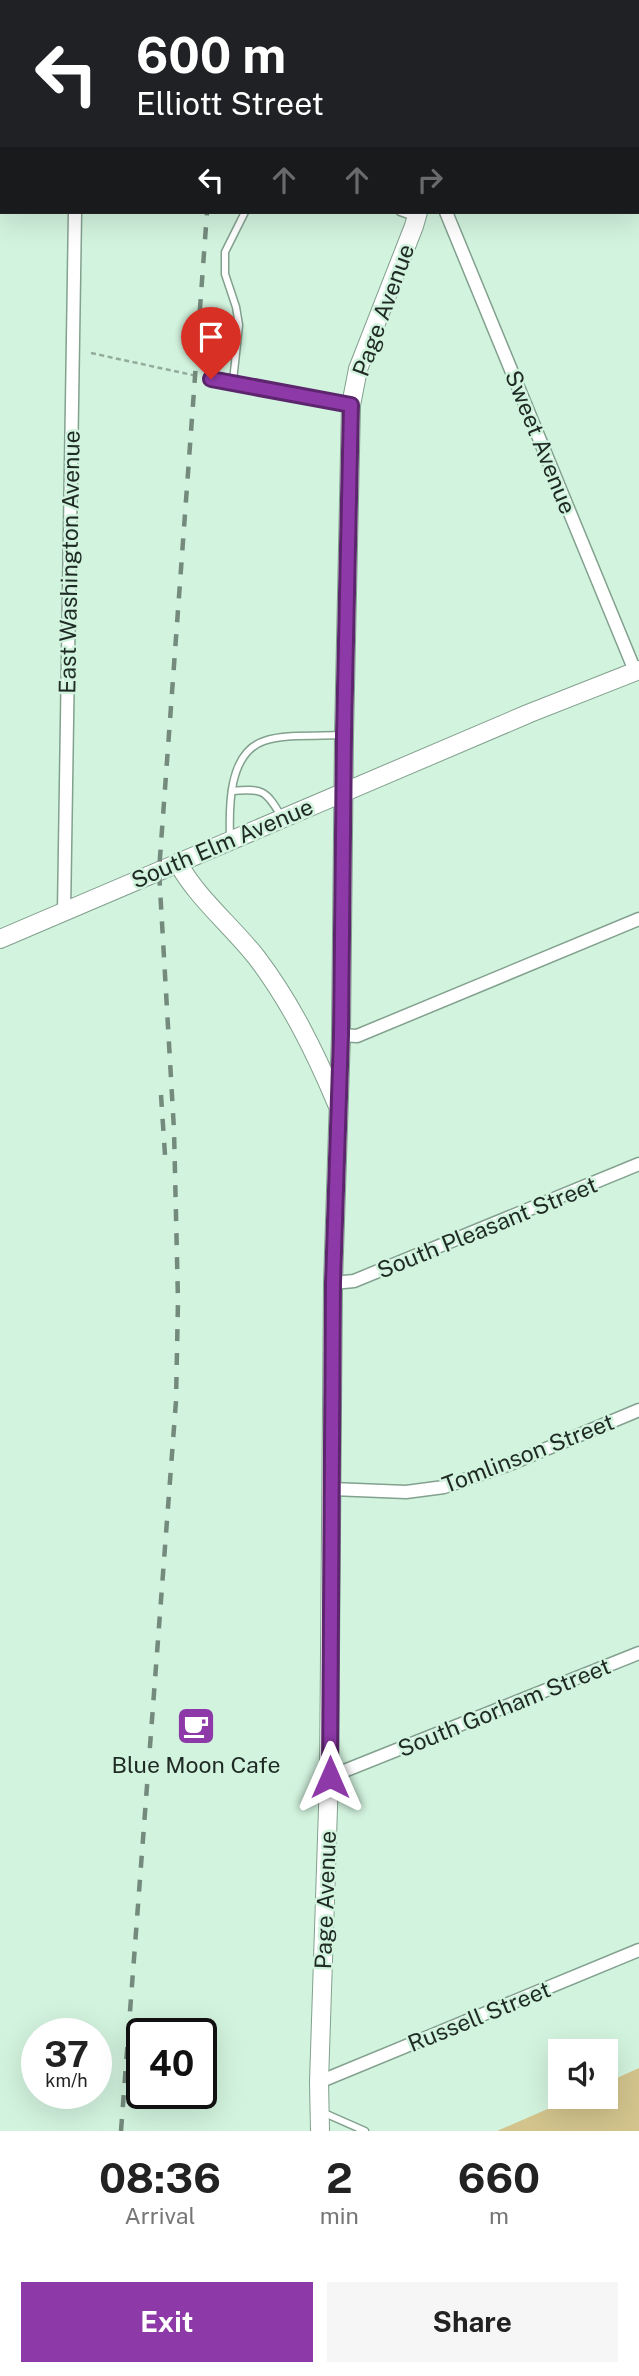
<!DOCTYPE html>
<html lang="en">
<head>
<meta charset="utf-8">
<style>
	:root { --surface:#fff; --page:#f6f6f6; --text:#222; --muted:#767676; --accent:#8d39a7 }
	body { margin:0; font-family:"Public Sans",sans-serif; background:var(--page); color:var(--text); height:100vh; display:flex; flex-direction:column; font-size:26px; white-space:nowrap }
	* { box-sizing:border-box; margin:0 }
	p { font-size:23px; color:var(--muted) }
	.icon { flex:none; width:38px; height:38px; fill:none; stroke:currentColor; stroke-width:2; stroke-linecap:round; stroke-linejoin:round }
	.map { position:relative; height:2131px; overflow:hidden }
	.side { display:flex; flex-direction:column; background:var(--surface); flex:1 }
	.side>* { flex:none }
	.hud { position:absolute; left:0px; top:0px; width:640px; height:214px; box-shadow:0 7px 28px #0002; background:#202124; color:#fff; overflow:hidden }
	.buttons { position:absolute; left:548px; top:2039px; display:grid; gap:14px }
	.buttons a { display:grid; place-items:center; width:70px; height:70px; border-radius:0px; background:var(--surface); box-shadow:0 7px 28px #0002; font-size:35px }
	.speed { position:absolute; left:21px; top:2018px; display:flex; gap:14px; font-size:35px; font-weight:700; text-align:center }
	.speed>* { display:grid; place-content:center; width:91px; height:91px; border-radius:50%; background:var(--surface); box-shadow:0 7px 28px #0002; line-height:1 }
	.speed small { font-size:18px; font-weight:400 }
	.speed .limit { border:4px solid #111; border-radius:10px; background:#fff; color:#111 }
	.pin { position:absolute; display:grid; place-items:center; width:60px; height:60px; color:#fff; margin:-72px -30px; border-radius:50% 50% 50% 0; rotate:-45deg; box-shadow:0 0 7px #0007 }
	.pin .icon { rotate:45deg }
	.me { position:absolute; width:77px; margin:-38px; rotate:0deg; stroke-linejoin:round; filter:drop-shadow(0 0 5px #0008) }
	.turn { display:flex; align-items:center; gap:24px; height:147px; padding:0 21px; font-size:32px }
	.turn .icon { width:91px; height:91px; stroke-width:2.5 }
	.turn b { display:block; font-size:49px; line-height:60px }
	.lanes { display:flex; align-items:center; height:66px; padding:0 21px; background:#0003; justify-content:center; gap:35px; direction:ltr }
	.lanes .off { opacity:.35 }
	.eta { display:flex; justify-content:space-evenly; align-items:center; height:119px; text-align:center }
	.eta b { font-size:42px; font-weight:700; line-height:49px }
	.cta { display:flex; gap:14px; margin-top:auto; padding:14px 21px }
	.cta a { flex:1; height:80px; border-radius:0px; background:var(--accent); color:#fff; font-size:28px; font-weight:700; line-height:80px; text-align:center }
	.cta a+a { background:var(--page); color:var(--text) }
	.map>svg:first-child { display:block }
	.green { fill:#d3c48d }
	.lines { fill:none; stroke-linecap:round; stroke-linejoin:round }
	.lane-casing { stroke:#82a18e; stroke-width:9 }
	.street-casing { stroke:#82a18e; stroke-width:15 }
	.secondary-casing { stroke:#82a18e; stroke-width:20 }
	.path { stroke:#92ab9b; stroke-width:2.5; stroke-dasharray:5 3.5; stroke-linecap:butt }
	.lane { stroke:#fff; stroke-width:6 }
	.street { stroke:#fff; stroke-width:12 }
	.secondary { stroke:#fff; stroke-width:18 }
	.rail { stroke:#748a7d; stroke-width:4.5; stroke-dasharray:12 12; stroke-linecap:butt }
	.route-casing { stroke:#5c256d; stroke-width:18 }
	.route { stroke:#8d39a7; stroke-width:12 }
	.labels { text-anchor:middle; dominant-baseline:central; stroke-width:5; stroke-linejoin:round; paint-order:stroke }
	.street-label { font-size:23px; fill:#1e2a23; stroke:#d2f3de }
	.poi-label { font-size:23px; fill:#1e2a23; stroke:#d2f3de }
</style>
</head>
<body>
<div class="map">
<svg width="639" height="2131" viewBox="0 0 639 2131">
	<rect width="100%" height="100%" fill="#d2f3de"/>
	<path class="green" d="M639,2068V2131H497L575,2097L606,2096V2083Z"/>
	<g class="lines">
		<g class="lane-casing">
			<g id="lane">
				<path d="M400,212L414,217"/>
				<path d="M233,381L239,325L236,307L225,274V252L245,212"/>
				<path d="M232,791C262,788 266,790 281,816"/>
				<path d="M230,839C229,808 228,753 264,741C283,734 321,736 342,735"/>
				<path d="M322,2112L365,2131"/>
			</g>
		</g>
		<g class="street-casing">
			<g id="street">
				<path d="M605,0L606,2"/>
				<path d="M80,2V0"/>
				<path d="M639,82V83"/>
				<path d="M446,212L635,671"/>
				<path d="M211,378L351,405"/>
				<path d="M64,912L75,212"/>
				<path d="M341,1035L357,1036L639,919"/>
				<path d="M333,1283L354,1281L639,1164"/>
				<path d="M332,1489L406,1492L444,1487L510,1464L639,1410"/>
				<path d="M329,1777L639,1653"/>
				<path d="M319,2082L639,1950"/>
			</g>
		</g>
		<g class="secondary-casing">
			<g id="secondary">
				<path d="M496,2L497,0"/>
				<path d="M178,863C197,898 232,926 257,958C291,1003 315,1052 337,1104"/>
				<path d="M0,939L530,713L639,670"/>
				<path d="M320,2131L319,2082L329,1777L333,1283L341,1035L344,735L351,405L358,369L414,226L418,212"/>
			</g>
		</g>
		<path class="path" d="M91,353L197,376"/>
		<use href="#lane" class="lane"/>
		<use href="#street" class="street"/>
		<use href="#secondary" class="secondary"/>
		<g class="rail">
			<path d="M224,2V0"/>
			<path d="M161,1095L165,1155"/>
			<path d="M121,2131L176,1401L178,1301L174,1130L159,871L207,212"/>
		</g>
	</g>
	<g class="lines">
		<g class="route-casing">
			<path id="route" d="M211,379L351,405L344,735L341,1035L333,1283L330,1777"/>
		</g>
		<use href="#route" class="route"/>
	</g>
	<defs>
		<g id="cafe-square" transform="scale(2.0125)"><rect x="-9" y="-9" width="18" height="18" rx="4" fill="#8d39a7" stroke="#d2f3de"/><path d="M-5.5-4.5H6V0H3Q3 3.5 0 3.5H-2.5Q-5.5 3.5-5.5 0ZM3-3.2v2h1.7v-2ZM-6 4.5H4V6H-6Z" fill="#fff"/></g>
	</defs>
	<g fill-rule="evenodd">
		<use href="#cafe-square" x="196" y="1726"/>
	</g>
	<g class="labels">
		<g class="street-label">
			<text transform="translate(383 310) rotate(-70)">Page Avenue</text>
			<text transform="translate(541 442) rotate(68)">Sweet Avenue</text>
			<text transform="translate(69 562) rotate(-89)">East Washington Avenue</text>
			<text transform="translate(222 843) rotate(-23)">South Elm Avenue</text>
			<text transform="translate(487 1227) rotate(-22)">South Pleasant Street</text>
			<text transform="translate(528 1453) rotate(-21)">Tomlinson Street</text>
			<text transform="translate(504 1707) rotate(-22)">South Gorham Street</text>
			<text transform="translate(325 1900) rotate(-88)">Page Avenue</text>
			<text transform="translate(479 2016) rotate(-22)">Russell Street</text>
		</g>
		<g class="poi-label">
			<text x="196" y="1764">Blue Moon Cafe</text>
		</g>
	</g>
</svg>
<div class="buttons">
<a><svg class="icon" aria-label="sound" viewBox="0 0 24 24"><path d="M4 9h4l5-4v14l-5-4H4zM17 9q2 3 0 6"/></svg></a>
</div>
<div class="speed"><div>37<small>km/h</small></div><div class="limit">40</div></div>
<div class="pin" style="left:211px;top:379px;background:#d93025"><svg class="icon" aria-label="arrive" viewBox="0 0 24 24"><path d="M6 21V4h12l-3 4 3 4H6"/></svg></div>
<svg class="me" style="left:330px;top:1777px" viewBox="-20 -20 40 40"><path d="M0-17L14 15 0 8-14 15z" fill="#8d39a7" stroke="#fff" stroke-width="4"/></svg>
<div class="hud">
<div class="turn"><svg class="icon" aria-label="left" viewBox="0 0 24 24"><path d="M17 20v-9H6M10 6l-5 5 5 5"/></svg><div><b>600 m</b>Elliott Street</div></div>
<div class="lanes"><svg class="icon" aria-label="left" viewBox="0 0 24 24"><path d="M17 20v-9H6M10 6l-5 5 5 5"/></svg><svg class="icon off" aria-label="ahead" viewBox="0 0 24 24"><path d="M12 20V5M6 11l6-6 6 6"/></svg><svg class="icon off" aria-label="ahead" viewBox="0 0 24 24"><path d="M12 20V5M6 11l6-6 6 6"/></svg><svg class="icon off" aria-label="right" viewBox="0 0 24 24"><path d="M7 20v-9h11M14 6l5 5-5 5"/></svg></div>
</div>
</div>
<section class="side">
<div class="eta">
<div><b>08:36</b><p>Arrival</p></div>
<div><b>2</b><p>min</p></div>
<div><b>660</b><p>m</p></div>
</div>
<div class="cta"><a>Exit</a><a>Share</a></div>
</section>
</body>
</html>
